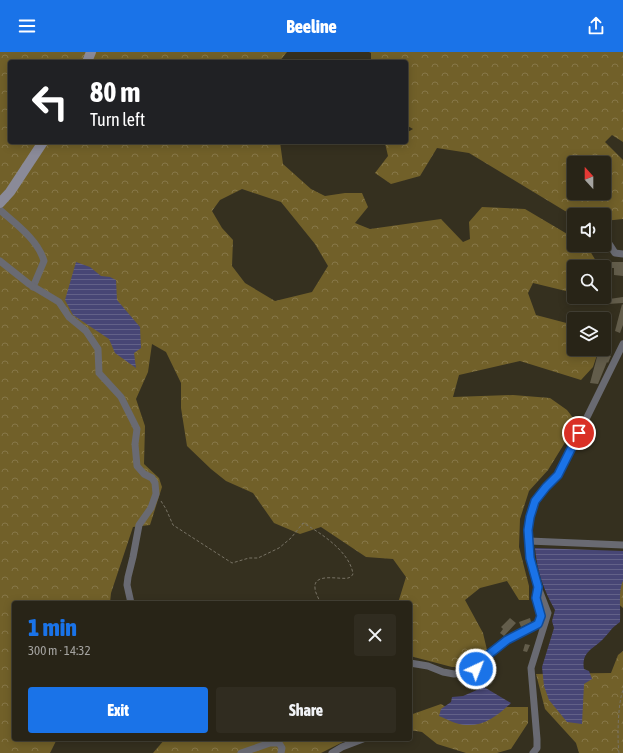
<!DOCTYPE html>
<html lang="en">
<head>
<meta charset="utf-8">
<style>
	:root { --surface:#282417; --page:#302c20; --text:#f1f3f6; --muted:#a5a4a1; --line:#444136; --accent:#1a73e8 }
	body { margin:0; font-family:"Asap Condensed",sans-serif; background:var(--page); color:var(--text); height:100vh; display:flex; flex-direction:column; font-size:15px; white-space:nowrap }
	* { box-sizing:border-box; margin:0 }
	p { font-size:13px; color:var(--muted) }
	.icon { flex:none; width:22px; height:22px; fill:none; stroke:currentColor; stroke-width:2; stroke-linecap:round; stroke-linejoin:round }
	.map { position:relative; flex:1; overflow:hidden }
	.panel { position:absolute; left:12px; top:549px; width:400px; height:140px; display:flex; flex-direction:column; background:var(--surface); border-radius:4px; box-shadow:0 2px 10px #0003,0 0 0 1px var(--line) }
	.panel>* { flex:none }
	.banner { position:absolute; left:8px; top:8px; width:400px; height:84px; border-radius:4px; box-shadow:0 2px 10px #0003,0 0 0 1px var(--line); background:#202124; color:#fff; overflow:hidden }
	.needle { width:26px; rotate:339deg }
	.controls { position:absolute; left:567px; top:104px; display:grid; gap:8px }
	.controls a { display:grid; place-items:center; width:44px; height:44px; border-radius:4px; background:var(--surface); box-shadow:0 2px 10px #0003,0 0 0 1px var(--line); font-size:20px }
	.pin { position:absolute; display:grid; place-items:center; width:34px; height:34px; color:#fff; margin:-17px; border:2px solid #fff; border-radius:50%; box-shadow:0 1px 4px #0007 }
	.me { position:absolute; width:44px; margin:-22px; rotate:43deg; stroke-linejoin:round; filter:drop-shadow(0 0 3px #0008) }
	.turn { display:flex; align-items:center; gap:14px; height:84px; padding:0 16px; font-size:18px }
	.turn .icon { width:52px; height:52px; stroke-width:2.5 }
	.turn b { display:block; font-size:28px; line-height:34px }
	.round { display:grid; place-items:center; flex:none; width:42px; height:42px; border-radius:4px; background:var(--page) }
	.summary { display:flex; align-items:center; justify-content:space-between; height:68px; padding:0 16px }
	h1 { font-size:24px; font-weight:800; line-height:30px; color:var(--accent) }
	.button { display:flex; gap:8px; margin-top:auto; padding:8px 16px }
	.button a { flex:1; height:46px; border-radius:4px; background:var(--accent); color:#fff; font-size:16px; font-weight:800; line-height:46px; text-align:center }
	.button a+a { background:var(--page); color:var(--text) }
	header { display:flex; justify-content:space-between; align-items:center; height:52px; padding:0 16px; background:var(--accent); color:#fff; font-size:18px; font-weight:800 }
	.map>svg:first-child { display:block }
	.forest { fill:url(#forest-crowns); fill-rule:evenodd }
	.water { fill:url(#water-rules) }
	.building { fill:#635d4b }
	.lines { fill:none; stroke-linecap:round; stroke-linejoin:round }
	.path { stroke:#787365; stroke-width:1; stroke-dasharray:3 2; stroke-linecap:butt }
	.street { stroke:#696a72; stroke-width:7 }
	.secondary { stroke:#8a8a98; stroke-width:10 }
	.route-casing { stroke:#114b97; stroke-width:10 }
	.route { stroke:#1a73e8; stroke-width:7 }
</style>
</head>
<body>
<header><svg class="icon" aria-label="menu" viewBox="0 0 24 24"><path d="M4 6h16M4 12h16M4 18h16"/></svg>Beeline<svg class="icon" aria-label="share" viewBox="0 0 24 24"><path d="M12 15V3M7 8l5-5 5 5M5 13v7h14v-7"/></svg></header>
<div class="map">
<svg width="623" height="701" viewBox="0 0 623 701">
	<defs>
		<pattern id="forest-crowns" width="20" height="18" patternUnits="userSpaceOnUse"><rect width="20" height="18" fill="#716029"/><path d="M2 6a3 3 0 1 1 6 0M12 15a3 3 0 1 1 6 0" fill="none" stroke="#867748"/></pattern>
		<pattern id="water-rules" width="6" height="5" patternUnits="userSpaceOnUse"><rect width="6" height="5" fill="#474675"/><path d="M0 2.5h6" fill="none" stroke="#626188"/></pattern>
	</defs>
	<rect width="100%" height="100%" fill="#35301f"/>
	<g class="forest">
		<path d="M0,0H287L279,10H10V90H280L283,112L311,137L325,144L345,141H362L368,155L355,171L370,177L441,167L463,190L470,187L469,170L482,155L525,157L574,186V193H585L587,194L596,209V215H574V241L533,231L528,241L536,263L574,273V297H599L593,315L581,328L520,309L459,323L453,345L513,343L550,346L567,358L577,371L548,418L529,439L520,467L519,495L529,534V548H519L507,529L480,536L465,548L483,581L487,598L466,615H452L410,604V551H398L406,525L393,507L366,505L321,475L300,482L274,471L253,441L226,429L211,417L187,394L181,356V331L166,300L152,292L148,320L136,347L145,374L144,412L159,426L162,435L150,473L133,475L111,541L110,551H14V687H57L50,701H0ZM242,137L281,150L315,192L328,214L312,240L275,249L245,231L232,214L233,188L222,176L212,159L220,148Z"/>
		<path d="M369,0H623V90L612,83L605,90L623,108V167L604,169V163H577L565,159L469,101L437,96L420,124L391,132L375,121L388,104L385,91L406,90V81L413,77L406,73V10H371V1ZM574,111H604V141H574Z"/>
		<path d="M623,521V556L615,549Z"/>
		<path d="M623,599V701H579L576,691L545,657L536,622L611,621L618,603Z"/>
		<path d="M441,652L461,664L500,655H528V671L511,697L497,701H466L437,692L422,680L410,678V663Z"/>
		<path d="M165,687H349L321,701H153Z"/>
	</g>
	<g class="water">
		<path d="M76,210L90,215L101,224L110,225L116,228L117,248L140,275L141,296L134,301L136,316L115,301L109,287L73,263L65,248Z"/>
		<path d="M535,496L623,499V529C618,538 621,559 620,570C610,577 611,579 604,586C594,597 581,599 584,617L589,619L592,627L584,632L582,672L567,670L549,648L544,634L542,615L554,576L552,569L555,558C544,539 537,519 535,496Z"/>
		<path d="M484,635L511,651C498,663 485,674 466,673C457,673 447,667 439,664L441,657L451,650L452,645L463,644Z"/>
	</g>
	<g class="building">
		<path d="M612,210H623V224L614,223V216H611Z"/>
		<path d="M594,245H605V251L595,252Z"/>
		<path d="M623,245V251L608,252L609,247Z"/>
		<path d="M622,252L623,253V273L620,281L615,279Z"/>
		<path d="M598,301L611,304L608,311L607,310L598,332L590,331Z"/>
		<path d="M510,566L516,571L504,584L500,581L503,577L501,575Z"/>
		<path d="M530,566L531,570L521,575L519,570Z"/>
		<path d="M525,592L530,593L527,600L523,599Z"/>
	</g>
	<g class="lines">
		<g class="path">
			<path d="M161,449L166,457L173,473L232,511L249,506H258L279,496L291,486L303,471C321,481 350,500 353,522C351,525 351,525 348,526C341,528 313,520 315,536C315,541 319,546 320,551"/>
			<path d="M619,701C617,687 618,650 623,638"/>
		</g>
		<g class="street">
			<path d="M0,158C16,172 38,188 44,209L33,235"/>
			<path d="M604,184L615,201L623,202"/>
			<path d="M0,209L29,232L59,250L69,265L86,279L98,297L99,321L121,345L137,377L135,392L137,414L144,422L152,426L155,431L156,442L151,456L139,473L133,505L128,525L127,533L131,551"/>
			<path d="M529,489L623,493"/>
			<path d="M410,611L428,614L443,620L454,622L465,621L475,617L483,607L507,588L538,572L541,563L536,546L537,536"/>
			<path d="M241,701L270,691H279L282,696L281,701"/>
			<path d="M332,701L342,695L363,687"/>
			<path d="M533,701L537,696V687L531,616L548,561L538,535L530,506L528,478L530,465L535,449L546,435L558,423L562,416L623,292"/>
		</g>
		<g class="secondary">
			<path d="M87,10L91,0"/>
			<path d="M0,151L10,140L43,90"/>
		</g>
	</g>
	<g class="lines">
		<g class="route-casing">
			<path id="route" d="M476,617L483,607L507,588L538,572L541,564L536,546L538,535L530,506L528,478L530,465L535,449L546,435L558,423L579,381"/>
		</g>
		<use href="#route" class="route"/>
	</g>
</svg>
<div class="controls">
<a><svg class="needle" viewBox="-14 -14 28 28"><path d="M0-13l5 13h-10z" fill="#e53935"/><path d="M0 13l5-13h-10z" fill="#a5a4a1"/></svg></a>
<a><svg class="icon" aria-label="sound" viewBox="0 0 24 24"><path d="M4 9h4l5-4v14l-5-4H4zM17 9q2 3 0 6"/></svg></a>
<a><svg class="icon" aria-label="search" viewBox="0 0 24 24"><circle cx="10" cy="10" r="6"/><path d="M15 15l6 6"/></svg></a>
<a><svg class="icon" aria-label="layers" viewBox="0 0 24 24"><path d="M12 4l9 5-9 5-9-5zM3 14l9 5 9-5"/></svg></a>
</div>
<div class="pin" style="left:579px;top:381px;background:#d93025"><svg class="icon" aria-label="arrive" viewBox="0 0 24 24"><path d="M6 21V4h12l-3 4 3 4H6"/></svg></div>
<svg class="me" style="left:476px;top:617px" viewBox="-20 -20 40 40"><circle r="17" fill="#1a73e8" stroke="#fff" stroke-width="3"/><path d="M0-11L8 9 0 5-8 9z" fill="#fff"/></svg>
<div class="banner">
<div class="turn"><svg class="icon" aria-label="left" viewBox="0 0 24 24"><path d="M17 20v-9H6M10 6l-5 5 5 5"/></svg><div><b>80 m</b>Turn left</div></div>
</div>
<section class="panel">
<div class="summary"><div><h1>1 min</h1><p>300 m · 14:32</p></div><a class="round"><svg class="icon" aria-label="close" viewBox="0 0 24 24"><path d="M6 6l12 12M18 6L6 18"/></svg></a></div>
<div class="button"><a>Exit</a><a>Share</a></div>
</section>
</div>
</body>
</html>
